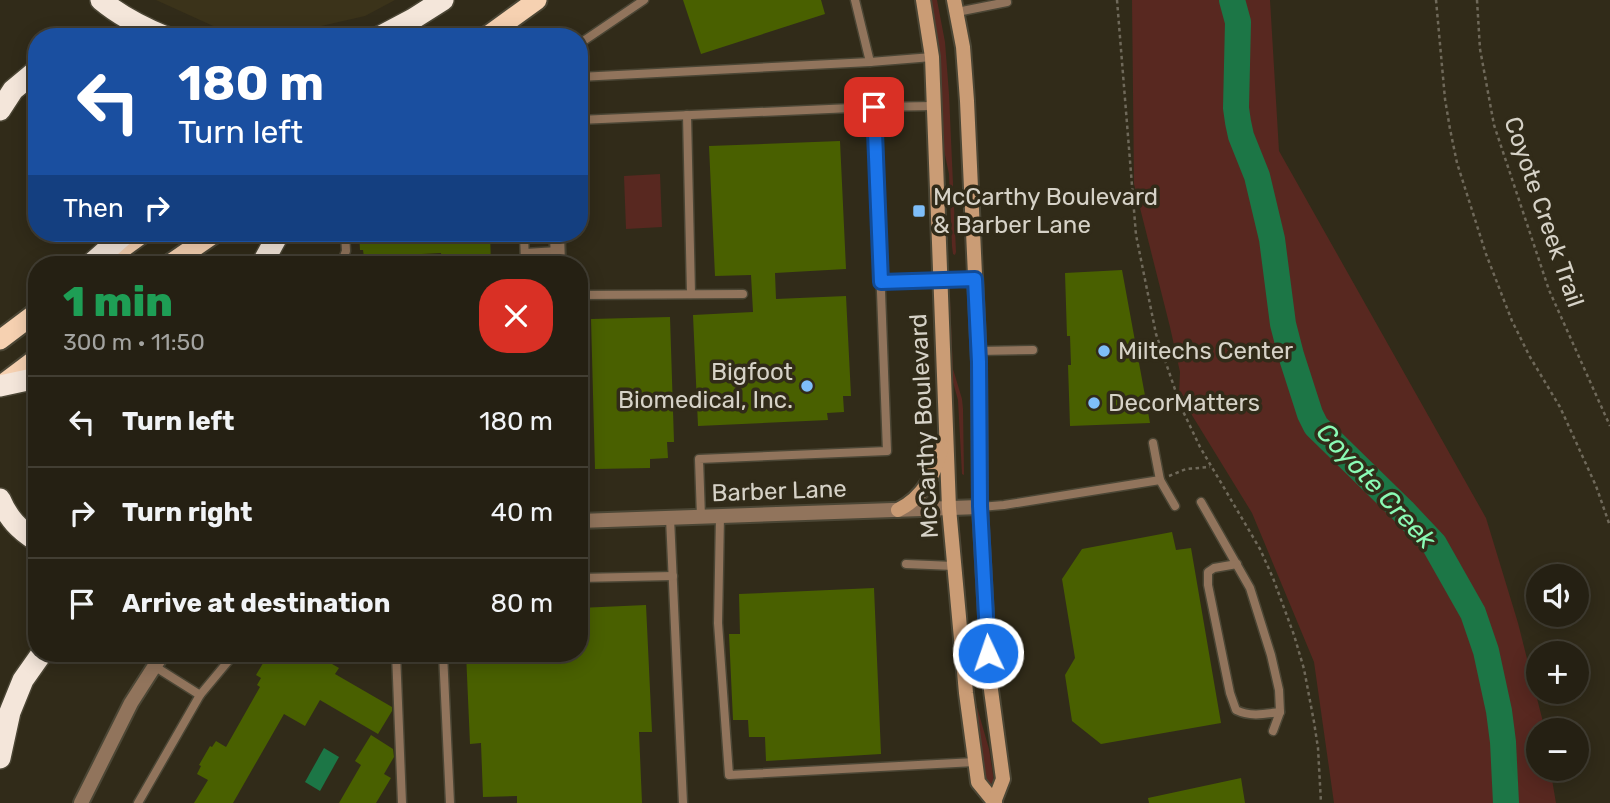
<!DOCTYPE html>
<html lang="en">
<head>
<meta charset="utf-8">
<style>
	:root { --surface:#252013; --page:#2d281c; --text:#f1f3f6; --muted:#a3a3a0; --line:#423e33 }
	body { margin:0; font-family:Rubik,sans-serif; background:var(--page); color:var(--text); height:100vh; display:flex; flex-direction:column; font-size:26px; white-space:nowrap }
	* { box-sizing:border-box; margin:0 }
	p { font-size:23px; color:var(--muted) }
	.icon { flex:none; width:38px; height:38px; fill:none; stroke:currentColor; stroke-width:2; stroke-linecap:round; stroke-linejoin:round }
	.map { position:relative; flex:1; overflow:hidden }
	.drawer { position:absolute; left:28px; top:256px; width:560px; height:406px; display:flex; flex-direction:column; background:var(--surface); border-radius:28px; box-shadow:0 4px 18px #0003,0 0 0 2px var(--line) }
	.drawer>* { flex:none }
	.hud { position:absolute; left:28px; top:28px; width:560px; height:214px; border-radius:28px; box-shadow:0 4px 18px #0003,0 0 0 2px var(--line); background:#1a4fa0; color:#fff; overflow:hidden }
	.tools { position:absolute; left:1526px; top:564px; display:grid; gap:14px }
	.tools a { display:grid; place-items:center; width:63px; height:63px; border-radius:50%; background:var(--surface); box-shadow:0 4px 18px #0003,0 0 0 2px var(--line); font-size:35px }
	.pin { position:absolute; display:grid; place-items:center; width:60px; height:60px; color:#fff; margin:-30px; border-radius:14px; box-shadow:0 4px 10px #0006 }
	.me { position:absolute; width:77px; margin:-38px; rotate:357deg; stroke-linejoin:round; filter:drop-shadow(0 0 5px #0008) }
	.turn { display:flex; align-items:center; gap:24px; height:147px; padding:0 35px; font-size:32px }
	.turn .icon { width:91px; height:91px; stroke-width:2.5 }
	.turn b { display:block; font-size:49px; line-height:60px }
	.then { display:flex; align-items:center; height:66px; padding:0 35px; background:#0003; gap:14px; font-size:26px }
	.round { display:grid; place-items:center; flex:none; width:74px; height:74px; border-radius:28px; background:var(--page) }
	.headline { display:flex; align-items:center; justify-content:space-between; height:119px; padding:0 35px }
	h1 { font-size:42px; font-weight:800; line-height:52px; color:#1e9e55 }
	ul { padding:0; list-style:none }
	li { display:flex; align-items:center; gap:21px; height:91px; padding:0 35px; border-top:2px solid var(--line) }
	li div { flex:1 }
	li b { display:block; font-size:26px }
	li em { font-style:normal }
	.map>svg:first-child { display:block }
	.built { fill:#3b331a }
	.green { fill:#582820 }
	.water { fill:#1c7646 }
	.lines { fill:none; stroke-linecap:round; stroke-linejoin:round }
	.river { stroke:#1c7646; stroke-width:26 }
	.building { fill:#496000 }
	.service-casing { stroke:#4b4635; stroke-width:11 }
	.minor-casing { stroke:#4b4635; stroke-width:18 }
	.tertiary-casing { stroke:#4b4635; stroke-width:18 }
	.secondary-casing { stroke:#4b4635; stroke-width:18 }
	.trunk-casing { stroke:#4b4635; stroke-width:23 }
	.motorway-casing { stroke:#4b4635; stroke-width:24 }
	.path { stroke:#6f695a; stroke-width:2.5; stroke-dasharray:3.5 3.5; stroke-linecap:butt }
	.service { stroke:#91745c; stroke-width:8 }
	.minor { stroke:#91745c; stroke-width:14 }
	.tertiary { stroke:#91745c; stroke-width:14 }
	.secondary { stroke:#ca9c75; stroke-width:14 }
	.trunk { stroke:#f6d1b1; stroke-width:19 }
	.motorway { stroke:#f4e6da; stroke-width:21 }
	.route-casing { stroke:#114b97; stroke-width:18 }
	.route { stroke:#1a73e8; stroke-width:12 }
	.poi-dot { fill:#7ebef9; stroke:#312b19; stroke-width:2.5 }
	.labels { text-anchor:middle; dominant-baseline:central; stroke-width:7; stroke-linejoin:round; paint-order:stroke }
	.poi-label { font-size:24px; fill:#d6d2c7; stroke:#312b19; text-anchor:start }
	.street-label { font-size:24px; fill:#d6d2c7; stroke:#312b19 }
	.water-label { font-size:26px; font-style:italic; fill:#8afab4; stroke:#312b19 }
</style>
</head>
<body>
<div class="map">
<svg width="1610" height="803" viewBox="0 0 1610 803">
	<rect width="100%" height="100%" fill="#312b19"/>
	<path class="built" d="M156,0H395L365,16L282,35L222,30Z"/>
	<g class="green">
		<path d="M930,0H937L945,42L949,94L956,252L955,255L953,254L952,246L949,174L941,136L940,78L937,44Z"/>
		<path d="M1132,0H1270L1279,151L1486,518L1518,623L1544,726V730H1538V768H1550L1556,803H1334L1314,662L1252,513L1179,394L1180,372L1170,327L1134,184Z"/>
		<path d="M660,174L662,227L626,229L624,176Z"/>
		<path d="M948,299L950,300L953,369L962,399L963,409L964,475L962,474L958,400L951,375Z"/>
		<path d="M960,532L975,700L989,749L994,781L991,784H985L973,714L958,533Z"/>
	</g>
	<path class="water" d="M324,748L339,757L320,791L305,782Z"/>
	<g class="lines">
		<path class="river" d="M1232,0L1238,22L1236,108L1238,122L1241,136L1257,176L1272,239L1283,324L1291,355L1310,414L1316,426L1403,511L1434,544L1473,613L1486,651L1499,711L1503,742L1506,803"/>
	</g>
	<g class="building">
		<path d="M683,0H821L825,14L701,54Z"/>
		<path d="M840,141L846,269L775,273L776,299L846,296L851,396H843L844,412L827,413L828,420L698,426L693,315L753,312L751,275L715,276L709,146Z"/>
		<path d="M359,233H490L491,264H442L441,253L364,257L363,250H360Z"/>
		<path d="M1122,270L1150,423L1070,426L1068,365H1071L1070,336H1067L1065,273Z"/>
		<path d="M670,317L674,442H667L668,458L650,459V468L595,469L591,319Z"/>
		<path d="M1172,532L1176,550L1191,548L1221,723L1101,744L1072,721L1065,675L1075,658L1062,579L1082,549Z"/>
		<path d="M874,588L881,754L766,761L765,737H749L748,720H733L729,634H740L739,594Z"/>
		<path d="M646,605L652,732H639L642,803H517V796L483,797L481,743L470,744L466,653H579V608Z"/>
		<path d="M269,653L276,657L278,653H313L339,668L335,674L392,707V711L378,734L320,700L305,726L284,714L233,803H194L208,780L197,774L201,766L199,765L210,746L212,747L216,741L226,747L260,687L257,685L261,678L256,675Z"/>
		<path d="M371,735L393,749L394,757L384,774L391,778L376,803H339L361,765L355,761Z"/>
		<path d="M1241,778L1245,803H1149L1148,798Z"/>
	</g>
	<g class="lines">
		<g class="service-casing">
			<g id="service">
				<path d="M855,0L870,62"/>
				<path d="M957,12L1007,2"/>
				<path d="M579,44L644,0"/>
				<path d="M579,77L870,62L932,57"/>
				<path d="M874,107L934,106"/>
				<path d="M687,115L691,294"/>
				<path d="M579,120L874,107L887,451L699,459L701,517"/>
				<path d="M524,233L525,264"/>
				<path d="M525,253L558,251"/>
				<path d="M341,264L346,251L345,233"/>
				<path d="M881,282L975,279"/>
				<path d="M579,295L743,294"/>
				<path d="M978,351L1033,350"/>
				<path d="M1153,443L1160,480L1175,506"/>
				<path d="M1201,502L1250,588L1271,655L1279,690L1280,712L1273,731"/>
				<path d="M980,507L1004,505L1160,480"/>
				<path d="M720,516L718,623L729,775L975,762"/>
				<path d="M670,518L683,803"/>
				<path d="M906,564L954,566"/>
				<path d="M1237,564L1214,568L1208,572V585L1230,693L1236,710C1250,717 1265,714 1280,712"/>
				<path d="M579,578L673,576"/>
				<path d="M396,653L402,803"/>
				<path d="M443,653L450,803"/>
				<path d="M200,695L235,653"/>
				<path d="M138,803L200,695L154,666"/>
			</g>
		</g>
		<g class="minor-casing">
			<path id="minor" d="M557,233L558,264"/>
		</g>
		<g class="tertiary-casing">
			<g id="tertiary">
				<path d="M579,521L980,507"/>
				<path d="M81,803L131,703L163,653"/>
			</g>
		</g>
		<g class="secondary-casing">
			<g id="secondary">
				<path d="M923,0L932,57L949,508L966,693L978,782L995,803"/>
				<path d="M954,0L963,47L967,101L979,362L980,507L988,653L991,690L1003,779L994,802"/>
				<path d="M898,510C924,497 935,474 942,446"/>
			</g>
		</g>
		<g class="trunk-casing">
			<g id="trunk">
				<path d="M486,37L537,0"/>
				<path d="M113,255L143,233"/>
				<path d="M170,264L215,233"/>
				<path d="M0,340L37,312"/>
				<path d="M0,386L37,358"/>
			</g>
		</g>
		<g class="motorway-casing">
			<g id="motorway">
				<path d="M101,0C120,16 144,28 166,37"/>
				<path d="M379,37L413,19L443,0"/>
				<path d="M0,110L13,90L37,70"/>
				<path d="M91,264L126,233"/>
				<path d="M262,264L279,233"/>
				<path d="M0,386L37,378"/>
				<path d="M0,499C8,518 19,530 37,541"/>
				<path d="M0,758L10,712L23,680L42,653"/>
			</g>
		</g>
		<g class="path">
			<path d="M1117,0L1136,235L1156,334L1181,407L1200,447L1260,549L1273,578L1294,635L1304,669L1314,722L1318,748L1321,803"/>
			<path d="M1436,0L1445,99L1450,129L1457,163L1486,254L1512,321L1530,357L1560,407L1596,486L1610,526"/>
			<path d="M1477,0L1480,49L1494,125L1549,290L1610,426"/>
			<path d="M1169,476L1186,469L1210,467"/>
		</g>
		<use href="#service" class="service"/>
		<use href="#minor" class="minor"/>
		<use href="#tertiary" class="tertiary"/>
		<use href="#secondary" class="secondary"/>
		<use href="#trunk" class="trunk"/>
		<use href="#motorway" class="motorway"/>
	</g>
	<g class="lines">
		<g class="route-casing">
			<path id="route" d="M874,107L881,282L975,279L979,362L980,506L988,653"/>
		</g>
		<use href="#route" class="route"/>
	</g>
	<g class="poi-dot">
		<rect x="912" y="204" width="14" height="14" rx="3.5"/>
		<circle cx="1104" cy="351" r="7"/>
		<circle cx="807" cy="386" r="7"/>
		<circle cx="1094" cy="403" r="7"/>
	</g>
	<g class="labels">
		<g class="poi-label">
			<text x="933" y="197">McCarthy Boulevard<tspan x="933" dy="28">&amp; Barber Lane</tspan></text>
			<text x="1118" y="351">Miltechs Center</text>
			<text x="793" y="372" text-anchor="end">Bigfoot<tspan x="793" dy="28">Biomedical, Inc.</tspan></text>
			<text x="1108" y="403">DecorMatters</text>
		</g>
		<g class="street-label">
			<text transform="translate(1544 212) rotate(71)">Coyote Creek Trail</text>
			<text transform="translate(924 426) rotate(-93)">McCarthy Boulevard</text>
			<text transform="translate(779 491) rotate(-2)">Barber Lane</text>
		</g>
		<g class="water-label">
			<text transform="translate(1376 486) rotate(47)">Coyote Creek</text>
		</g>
	</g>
</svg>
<div class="tools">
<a><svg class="icon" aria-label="sound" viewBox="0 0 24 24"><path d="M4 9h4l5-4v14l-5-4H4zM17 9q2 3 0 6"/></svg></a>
<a>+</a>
<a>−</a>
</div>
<div class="pin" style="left:874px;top:107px;background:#d93025"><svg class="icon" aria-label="arrive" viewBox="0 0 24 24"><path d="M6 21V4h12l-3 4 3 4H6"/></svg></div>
<svg class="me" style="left:988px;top:653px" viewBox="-20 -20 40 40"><circle r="17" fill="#1a73e8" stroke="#fff" stroke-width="3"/><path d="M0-11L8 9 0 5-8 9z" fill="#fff"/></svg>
<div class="hud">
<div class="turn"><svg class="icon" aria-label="left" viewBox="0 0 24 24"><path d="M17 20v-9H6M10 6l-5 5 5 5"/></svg><div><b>180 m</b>Turn left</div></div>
<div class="then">Then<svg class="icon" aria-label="right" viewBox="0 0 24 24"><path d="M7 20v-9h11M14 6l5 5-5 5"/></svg></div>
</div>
<section class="drawer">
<div class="headline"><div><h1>1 min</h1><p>300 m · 11:50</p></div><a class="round" style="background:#d93025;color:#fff"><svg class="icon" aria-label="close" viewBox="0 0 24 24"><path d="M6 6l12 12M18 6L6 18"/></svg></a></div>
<ul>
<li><svg class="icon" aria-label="left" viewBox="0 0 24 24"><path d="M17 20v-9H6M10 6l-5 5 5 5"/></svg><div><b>Turn left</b></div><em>180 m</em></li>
<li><svg class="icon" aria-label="right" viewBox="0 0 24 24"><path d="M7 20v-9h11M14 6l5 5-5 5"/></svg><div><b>Turn right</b></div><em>40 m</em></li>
<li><svg class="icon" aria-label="arrive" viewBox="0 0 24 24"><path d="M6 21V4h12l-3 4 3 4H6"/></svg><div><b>Arrive at destination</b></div><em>80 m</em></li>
</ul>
</section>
</div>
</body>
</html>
